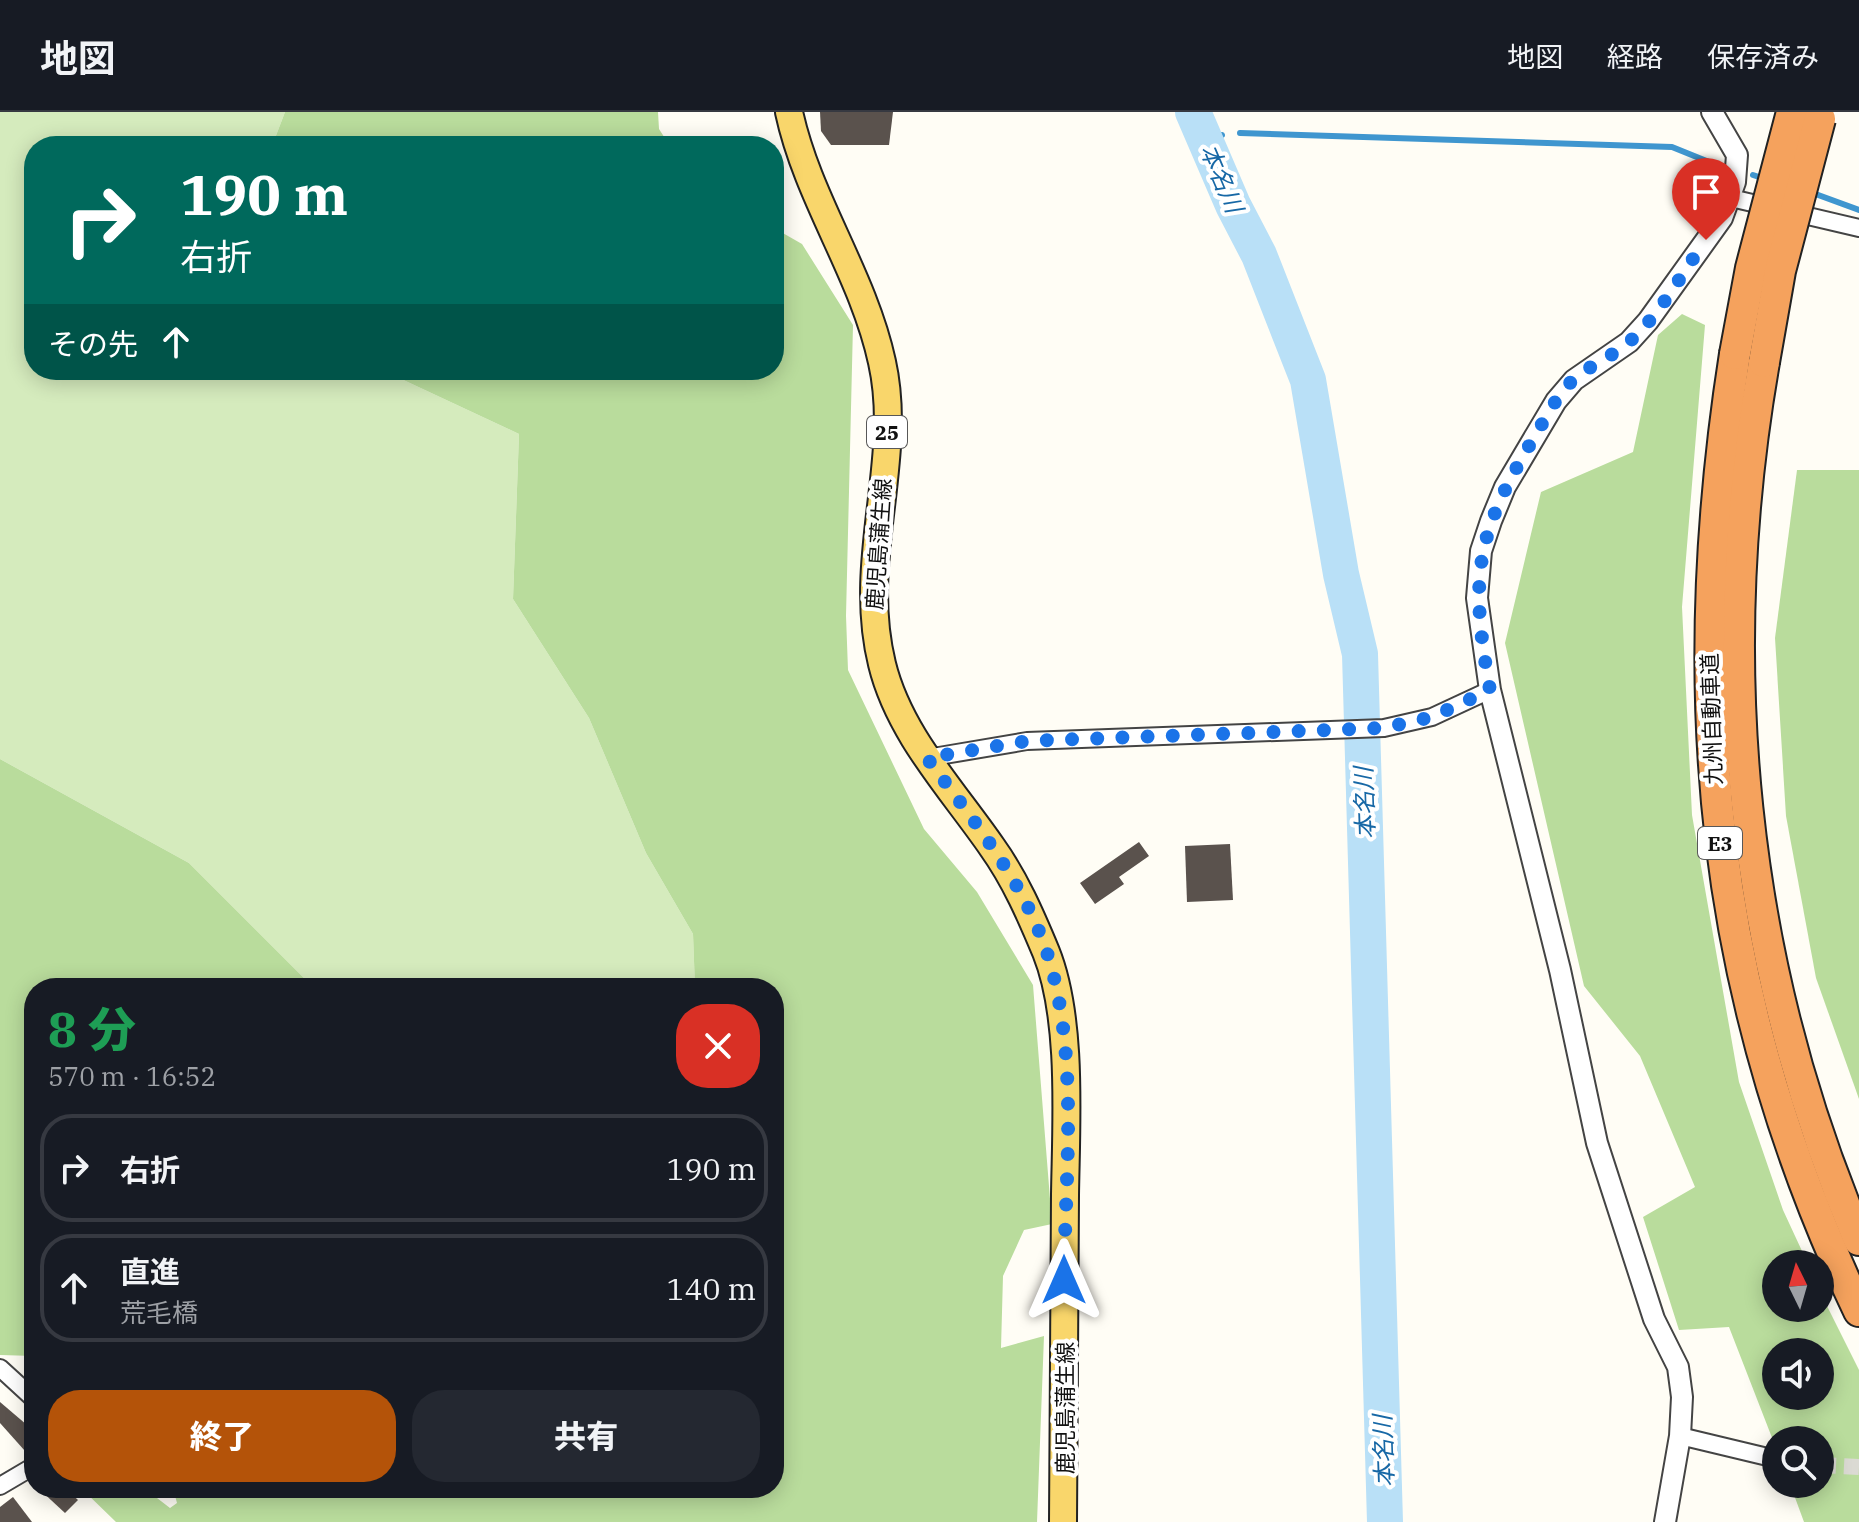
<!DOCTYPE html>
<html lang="ja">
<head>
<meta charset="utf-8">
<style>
	:root { --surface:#171b24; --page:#242831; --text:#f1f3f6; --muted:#9ea1a6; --line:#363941; --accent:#b45309 }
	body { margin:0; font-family:"IBM Plex Serif","Noto Sans JP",serif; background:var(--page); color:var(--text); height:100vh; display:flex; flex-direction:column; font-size:30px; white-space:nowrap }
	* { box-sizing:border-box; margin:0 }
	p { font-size:26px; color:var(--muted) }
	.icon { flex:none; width:44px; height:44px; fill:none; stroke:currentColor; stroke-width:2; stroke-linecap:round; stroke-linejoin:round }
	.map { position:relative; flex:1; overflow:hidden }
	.side { position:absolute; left:24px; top:866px; width:760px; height:520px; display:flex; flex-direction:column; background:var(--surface); border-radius:32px; box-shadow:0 4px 20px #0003 }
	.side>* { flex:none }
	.guide { position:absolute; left:24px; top:24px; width:760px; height:244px; border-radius:32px; box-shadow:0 4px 20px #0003; background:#00695c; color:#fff; overflow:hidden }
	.needle { width:52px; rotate:355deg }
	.fabs { position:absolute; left:1762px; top:1138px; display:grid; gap:16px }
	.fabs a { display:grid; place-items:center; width:72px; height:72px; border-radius:50%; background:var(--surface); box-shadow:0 4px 20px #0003; font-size:40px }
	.pin { position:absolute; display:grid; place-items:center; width:68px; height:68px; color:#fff; margin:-82px -34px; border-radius:50% 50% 50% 0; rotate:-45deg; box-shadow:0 0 8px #0007 }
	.pin .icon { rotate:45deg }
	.me { position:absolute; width:88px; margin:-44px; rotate:0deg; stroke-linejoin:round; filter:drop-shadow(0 0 6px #0008) }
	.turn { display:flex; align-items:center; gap:28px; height:168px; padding:0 24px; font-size:36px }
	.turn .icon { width:104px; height:104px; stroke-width:2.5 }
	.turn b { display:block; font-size:56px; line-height:68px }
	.then { display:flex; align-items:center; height:76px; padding:0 24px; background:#0003; gap:16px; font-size:30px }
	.round { display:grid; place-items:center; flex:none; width:84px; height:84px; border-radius:32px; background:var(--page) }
	.head { display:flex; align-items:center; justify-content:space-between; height:136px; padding:0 24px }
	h1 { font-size:48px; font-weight:800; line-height:60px; color:#1e9e55 }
	.cta { display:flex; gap:16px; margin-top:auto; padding:16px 24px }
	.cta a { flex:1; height:92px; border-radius:32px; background:var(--accent); color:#fff; font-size:32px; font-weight:800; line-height:92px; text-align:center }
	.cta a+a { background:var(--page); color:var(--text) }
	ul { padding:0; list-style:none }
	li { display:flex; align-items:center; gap:24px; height:108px; margin:0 16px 12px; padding:0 8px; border:4px solid var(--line); border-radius:32px }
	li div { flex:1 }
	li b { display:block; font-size:30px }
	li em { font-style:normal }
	header { display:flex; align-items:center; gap:48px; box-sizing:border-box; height:112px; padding:0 40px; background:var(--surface); border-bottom:2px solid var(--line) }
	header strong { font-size:38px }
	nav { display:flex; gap:44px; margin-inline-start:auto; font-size:28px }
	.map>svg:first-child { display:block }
	.green { fill:#d5ebbd }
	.forest { fill:#b9dc9c; fill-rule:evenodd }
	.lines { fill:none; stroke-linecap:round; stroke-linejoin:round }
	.stream { stroke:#3f96cf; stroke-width:6 }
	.river { stroke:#b9e0f7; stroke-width:36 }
	.building { fill:#5a524d }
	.minor-tunnel { stroke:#dbdad3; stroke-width:16; stroke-dasharray:16 8; stroke-linecap:butt }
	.minor-casing { stroke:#444; stroke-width:20 }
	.tertiary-casing { stroke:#444; stroke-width:24 }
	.primary-casing { stroke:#222; stroke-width:30 }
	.motorway-casing { stroke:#222; stroke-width:34 }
	.minor { stroke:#fff; stroke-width:16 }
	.tertiary { stroke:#fff; stroke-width:20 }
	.primary { stroke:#f9d66b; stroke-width:26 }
	.motorway { stroke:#f5a25d; stroke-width:30 }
	.motorway-bridge-casing { stroke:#222; stroke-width:34; stroke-linecap:butt }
	.motorway-bridge { stroke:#f5a25d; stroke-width:30 }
	.route { stroke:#1a73e8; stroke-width:14; stroke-dasharray:0 25.2 }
	.labels { text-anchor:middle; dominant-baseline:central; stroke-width:8; stroke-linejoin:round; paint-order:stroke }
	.shield { fill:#fff; stroke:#585858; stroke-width:2 }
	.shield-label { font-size:20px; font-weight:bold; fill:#111 }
	.street-label { font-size:22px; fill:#111; stroke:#fff }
	.water-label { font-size:24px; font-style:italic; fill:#1768a6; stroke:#fff }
</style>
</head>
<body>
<header>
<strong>地図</strong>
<nav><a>地図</a><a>経路</a><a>保存済み</a></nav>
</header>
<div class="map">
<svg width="1859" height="1410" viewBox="0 0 1859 1410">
	<rect width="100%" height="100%" fill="#fffdf5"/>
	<path class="green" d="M0,0H285L272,34H34V258H382L519,322L513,487L589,606L646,741L693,822L695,876H314L189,751L0,647Z"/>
	<g class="forest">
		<path d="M285,0H658L659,17L670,34H272Z"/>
		<path d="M774,116L802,132L853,213L846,504L848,558L924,717L977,780L1033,873L1052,1112L1024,1118L1003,1164L1001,1236L1044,1224L1037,1410H116L81,1376H144L170,1396L177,1391L173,1376H774V876H695L693,822L646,741L589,606L513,487L519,322L382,258H774Z"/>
		<path d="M1682,202L1705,213L1682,495L1692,703L1739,970L1783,1098L1808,1152H1776V1196H1820V1180L1859,1258V1410H1804L1790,1372H1820V1328H1776V1336L1729,1215L1679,1218L1643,1105L1695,1075L1640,944L1584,874L1505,531L1541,380L1633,340L1658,223ZM1820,1240V1284H1776V1240Z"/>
		<path d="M1797,358H1859V987L1816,866L1786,704L1775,526Z"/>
		<path d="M0,647L189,751L314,876H34V1244L0,1243Z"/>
	</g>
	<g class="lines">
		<g class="stream">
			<path d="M1240,21L1672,35L1714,52"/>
			<path d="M1204,26L1222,23"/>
			<path d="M1753,63L1765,67"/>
			<path d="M1810,80L1859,98"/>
		</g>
		<path class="river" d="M1193,0L1233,93L1259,143L1308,268L1341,462L1360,542L1385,1410"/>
	</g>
	<g class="building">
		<path d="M820,0H893L889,33H831L821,19Z"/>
		<path d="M1139,730L1149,744L1119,765L1124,772L1095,792L1080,771Z"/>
		<path d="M1230,732L1233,788L1187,790L1185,734Z"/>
		<path d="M0,1290L34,1319V1332L25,1339L0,1311Z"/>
		<path d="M38,1376H65L78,1388L65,1401Z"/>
		<path d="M13,1385L32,1410H0V1395Z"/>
	</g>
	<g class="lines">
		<path class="minor-tunnel" d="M1820,1353L1859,1355"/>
		<g class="minor-casing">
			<g id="minor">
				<path d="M1731,86L1859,116"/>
				<path d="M927,646L1027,629L1384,616L1432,605L1490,578"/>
				<path d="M0,1256L34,1287"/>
				<path d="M1680,1324L1776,1347"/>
				<path d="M0,1374L34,1354"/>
			</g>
		</g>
		<g class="tertiary-casing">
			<path id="tertiary" d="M1665,1410L1680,1324L1682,1285L1678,1255L1654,1207L1597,1031L1560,858L1490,578L1477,486L1481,439L1491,409L1505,375L1556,289L1574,268L1629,230L1648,209L1722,106L1735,70L1737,43L1712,0"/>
		</g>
		<g class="primary-casing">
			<path id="primary" d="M789,0C808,88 863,162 882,250C904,348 856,447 882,552C899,622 952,677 992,735C1015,767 1031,804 1046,840C1073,907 1066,1012 1065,1083C1064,1192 1064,1301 1063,1410"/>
		</g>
		<g class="motorway-casing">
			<g id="motorway">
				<path d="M1735,242C1682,581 1710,887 1859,1199"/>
				<path d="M1764,250C1712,547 1740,850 1859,1128"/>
			</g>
		</g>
		<use href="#minor" class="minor"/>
		<use href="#tertiary" class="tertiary"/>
		<use href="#primary" class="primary"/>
		<use href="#motorway" class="motorway"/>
		<g class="motorway-bridge-casing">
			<g id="motorway-bridge">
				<path d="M1735,242L1751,156L1792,0"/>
				<path d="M1764,250L1780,159L1820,7"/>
			</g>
		</g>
		<use href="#motorway-bridge" class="motorway-bridge"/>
	</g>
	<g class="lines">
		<path class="route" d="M1064,1168C1065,1064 1079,948 1049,847C1026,772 973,708 927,646L1027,629L1384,616L1432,605L1490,578C1470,467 1474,426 1532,329C1545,308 1556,284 1573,268C1590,253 1612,245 1629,230C1660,203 1682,161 1706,128"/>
	</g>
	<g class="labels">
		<g class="shield">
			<rect x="867" y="304" width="40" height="32" rx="6"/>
			<rect x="1698" y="715" width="44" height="32" rx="6"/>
		</g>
		<g class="shield-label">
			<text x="887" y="320">25</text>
			<text x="1720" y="731">E3</text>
		</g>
		<g class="street-label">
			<text transform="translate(878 432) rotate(-86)">鹿児島蒲生線</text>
			<text transform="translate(1711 607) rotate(-92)">九州自動車道</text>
			<text transform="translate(1064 1296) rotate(-90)">鹿児島蒲生線</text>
		</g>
		<g class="water-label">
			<text transform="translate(1222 66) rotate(67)">本名川</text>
			<text transform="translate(1364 691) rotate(-92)">本名川</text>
			<text transform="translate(1383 1339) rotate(-92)">本名川</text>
		</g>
	</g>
</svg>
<div class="fabs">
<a><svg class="needle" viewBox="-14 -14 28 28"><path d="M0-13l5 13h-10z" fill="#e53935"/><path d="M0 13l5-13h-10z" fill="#9ea1a6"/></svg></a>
<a><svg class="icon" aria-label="sound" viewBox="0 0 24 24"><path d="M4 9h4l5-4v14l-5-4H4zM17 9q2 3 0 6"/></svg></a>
<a><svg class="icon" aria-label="search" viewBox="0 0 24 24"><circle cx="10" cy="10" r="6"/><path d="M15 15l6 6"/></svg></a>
</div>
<div class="pin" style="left:1706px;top:128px;background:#d93025"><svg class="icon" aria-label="arrive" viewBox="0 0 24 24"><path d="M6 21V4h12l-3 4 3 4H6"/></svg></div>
<svg class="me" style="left:1064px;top:1168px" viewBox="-20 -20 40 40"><path d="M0-17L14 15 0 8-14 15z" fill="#1a73e8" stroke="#fff" stroke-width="4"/></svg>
<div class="guide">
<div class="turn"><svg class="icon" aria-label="right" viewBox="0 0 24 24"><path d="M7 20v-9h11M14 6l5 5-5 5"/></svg><div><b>190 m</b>右折</div></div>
<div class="then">その先<svg class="icon" aria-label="ahead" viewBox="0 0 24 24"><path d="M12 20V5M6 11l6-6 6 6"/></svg></div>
</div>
<section class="side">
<div class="head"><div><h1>8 分</h1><p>570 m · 16:52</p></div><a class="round" style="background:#d93025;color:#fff"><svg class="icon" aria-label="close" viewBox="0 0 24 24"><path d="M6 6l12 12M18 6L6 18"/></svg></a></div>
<ul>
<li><svg class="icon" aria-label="right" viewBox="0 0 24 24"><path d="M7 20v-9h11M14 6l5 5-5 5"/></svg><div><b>右折</b></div><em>190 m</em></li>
<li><svg class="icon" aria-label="ahead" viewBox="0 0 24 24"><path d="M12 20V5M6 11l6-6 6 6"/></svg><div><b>直進</b><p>荒毛橋</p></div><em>140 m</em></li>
</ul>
<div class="cta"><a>終了</a><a>共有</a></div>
</section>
</div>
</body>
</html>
